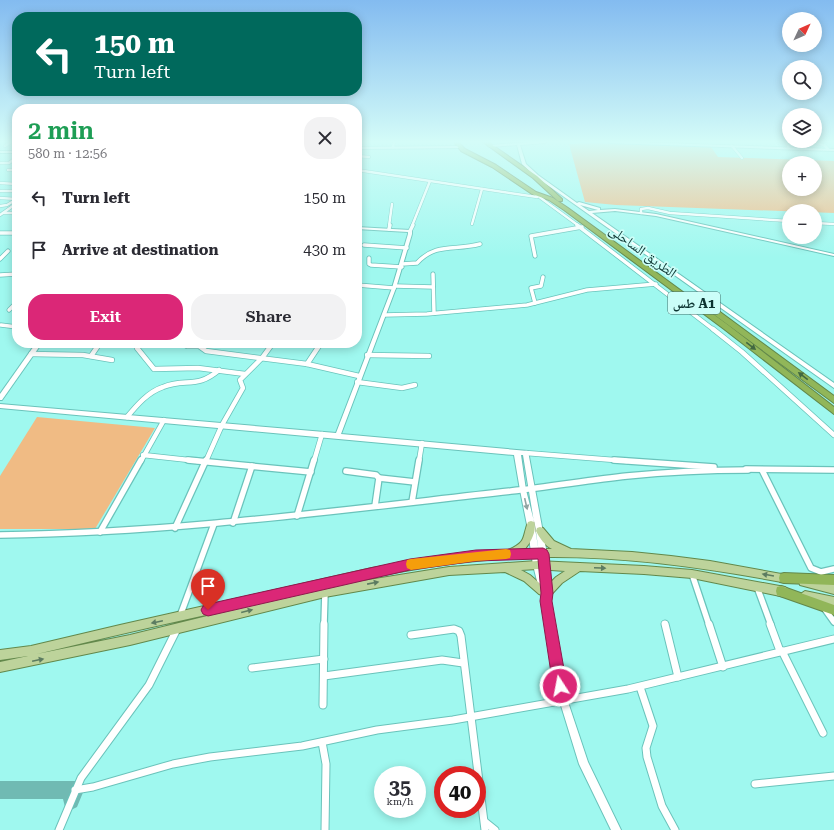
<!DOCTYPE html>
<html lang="en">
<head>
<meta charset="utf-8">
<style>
	:root { --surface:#fff; --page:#f2f2f3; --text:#2b2b33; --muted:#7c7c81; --accent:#db2777 }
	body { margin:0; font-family:"Roboto Serif","Noto Naskh Arabic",serif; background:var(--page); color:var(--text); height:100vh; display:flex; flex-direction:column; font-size:15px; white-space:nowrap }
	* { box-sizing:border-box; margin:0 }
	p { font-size:13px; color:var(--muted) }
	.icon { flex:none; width:22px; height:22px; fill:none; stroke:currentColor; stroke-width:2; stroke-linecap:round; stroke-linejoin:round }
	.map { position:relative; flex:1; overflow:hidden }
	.panel { position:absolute; left:12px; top:104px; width:350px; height:244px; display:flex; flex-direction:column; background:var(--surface); border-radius:16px; box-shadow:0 2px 10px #0003 }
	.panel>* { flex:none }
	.top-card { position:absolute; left:12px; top:12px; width:350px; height:84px; border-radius:16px; box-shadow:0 2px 10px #0003; background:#00695c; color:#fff; overflow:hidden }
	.needle { width:26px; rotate:46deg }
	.tools { position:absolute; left:782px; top:12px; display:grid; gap:8px }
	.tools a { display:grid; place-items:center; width:40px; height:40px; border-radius:50%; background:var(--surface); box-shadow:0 2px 10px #0003; font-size:20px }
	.speed { position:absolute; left:374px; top:766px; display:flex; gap:8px; font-size:20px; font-weight:700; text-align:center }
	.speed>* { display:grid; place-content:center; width:52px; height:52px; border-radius:50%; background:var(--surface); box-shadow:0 2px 10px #0003; line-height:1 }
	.speed small { font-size:10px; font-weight:400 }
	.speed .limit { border:6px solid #d22; background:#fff; color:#111 }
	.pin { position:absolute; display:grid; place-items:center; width:34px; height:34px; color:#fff; margin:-41px -17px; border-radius:50% 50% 50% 0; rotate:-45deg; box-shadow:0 0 4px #0007 }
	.pin .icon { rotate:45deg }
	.me { position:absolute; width:44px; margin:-22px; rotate:349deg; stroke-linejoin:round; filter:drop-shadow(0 0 3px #0008) }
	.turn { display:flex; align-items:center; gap:14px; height:84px; padding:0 16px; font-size:18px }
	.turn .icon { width:52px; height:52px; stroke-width:2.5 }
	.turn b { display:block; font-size:28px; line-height:34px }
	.round { display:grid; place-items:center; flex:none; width:42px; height:42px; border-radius:16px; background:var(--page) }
	.overview { display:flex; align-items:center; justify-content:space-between; height:68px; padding:0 16px }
	h1 { font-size:24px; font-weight:600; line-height:30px; color:#1e9e55 }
	.button { display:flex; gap:8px; margin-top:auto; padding:8px 16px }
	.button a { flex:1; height:46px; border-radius:16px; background:var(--accent); color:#fff; font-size:16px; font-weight:600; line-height:46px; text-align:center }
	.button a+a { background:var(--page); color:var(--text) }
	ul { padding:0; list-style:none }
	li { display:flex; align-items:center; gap:12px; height:52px; padding:0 16px }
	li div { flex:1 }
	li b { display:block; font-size:15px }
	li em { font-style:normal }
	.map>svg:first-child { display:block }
	.green { fill:#f0bb84; fill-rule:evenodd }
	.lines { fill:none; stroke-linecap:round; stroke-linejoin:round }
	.taxiway { fill:#70bab3; fill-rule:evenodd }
	.street-far4-casing { stroke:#6ac3bb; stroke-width:3.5 }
	.street-far3-casing { stroke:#6ac3bb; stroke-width:5 }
	.street-far2-casing { stroke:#6ac3bb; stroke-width:6 }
	.street-far1-casing { stroke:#6ac3bb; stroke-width:8 }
	.street-casing { stroke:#6ac3bb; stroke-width:9 }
	.secondary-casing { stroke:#6ac3bb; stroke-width:2 }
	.primary-casing { stroke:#62884b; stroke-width:2 }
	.highway-casing { stroke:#62884b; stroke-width:2 }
	.street-far4 { stroke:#fff; stroke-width:2.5 }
	.street-far3 { stroke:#fff; stroke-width:3.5 }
	.street-far2 { stroke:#fff; stroke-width:4.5 }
	.street-far1 { stroke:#fff; stroke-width:5.5 }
	.street { stroke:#fff; stroke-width:7 }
	.secondary { fill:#fff; fill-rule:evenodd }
	.primary { fill:#bdd39b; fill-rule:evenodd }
	.highway { fill:#91b659; fill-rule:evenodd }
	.oneway { fill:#416841 }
	.oneway2 { fill:#92a4a2 }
	.oneway3 { fill:#5c7c61 }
	.route { fill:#db2777; stroke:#8e194d }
	.slow { fill:#f59e0b }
	.labels { text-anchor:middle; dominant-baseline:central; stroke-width:3.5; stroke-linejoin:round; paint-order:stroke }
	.shield { fill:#cbfef8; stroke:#45716d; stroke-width:1 }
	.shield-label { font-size:13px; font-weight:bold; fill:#0c3431 }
	.street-label { font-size:14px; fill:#0c3431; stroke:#cbfef8 }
</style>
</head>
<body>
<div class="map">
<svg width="834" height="830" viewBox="0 0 834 830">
	<rect width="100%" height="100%" fill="#9ff8ef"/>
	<g class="green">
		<path d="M595,143L711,147L718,157L834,161V213L616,205L585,202L569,144ZM789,163H815V189H789Z"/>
		<path d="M37,417L155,428L95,529H0V476Z"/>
	</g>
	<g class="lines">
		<path class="taxiway" d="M0,781H75L81,784L84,790L77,807L71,810L65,807L63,799H0Z"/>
		<g class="street-far4-casing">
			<g id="street-far4">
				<path d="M786,142L789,148"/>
				<path d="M812,142L824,145L828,149"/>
				<path d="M5,146L11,142"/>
				<path d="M732,146L742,158"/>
				<path d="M393,147L394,142"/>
				<path d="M357,156L369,157"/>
				<path d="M0,163H9L17,157"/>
				<path d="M8,170H17"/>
				<path d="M357,170L537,197"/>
				<path d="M0,183L17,184"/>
				<path d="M357,188L360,187"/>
				<path d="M0,191H17"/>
				<path d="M534,193L579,226"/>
				<path d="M0,198L17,199"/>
				<path d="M0,206L7,205L17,199"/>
				<path d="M3,213H17"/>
				<path d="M641,213V209L648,208L670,213L789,221"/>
				<path d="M0,215L17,203"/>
				<path d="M815,223L834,224"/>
				<path d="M472,224L482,189"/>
				<path d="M389,226L392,204"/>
				<path d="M412,226L430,181"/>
			</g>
		</g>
		<g class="street-far3-casing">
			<g id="street-far3">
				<path d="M577,225L714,330"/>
				<path d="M389,229L390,225"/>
				<path d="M410,231L413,225"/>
				<path d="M0,233H17"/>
				<path d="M364,245L407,248"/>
				<path d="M535,256L531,236L582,227"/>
				<path d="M369,258V264L371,265L402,267"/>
				<path d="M0,259L8,251"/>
				<path d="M402,264L417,263C436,242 455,251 480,244"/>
				<path d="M433,274L434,313"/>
				<path d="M0,275L17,274"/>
				<path d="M357,285L394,288"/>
				<path d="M395,286L433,287"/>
				<path d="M535,303L531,288L541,286L543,277"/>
				<path d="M9,310L17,302"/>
				<path d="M384,315L427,314L527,305L587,290L656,284"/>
				<path d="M1,325L17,327"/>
			</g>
		</g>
		<g class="street-far2-casing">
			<g id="street-far2">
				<path d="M713,329L742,352L834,435"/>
				<path d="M137,343V348L154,369L198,368L245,374"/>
				<path d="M187,346H199L206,351L307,364L359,376"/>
				<path d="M31,354L83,355L112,360"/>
				<path d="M367,355L429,356"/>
				<path d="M91,356L100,343"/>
				<path d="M307,364L321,343"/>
				<path d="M357,382L402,388L415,385"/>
				<path d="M127,417C137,405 148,392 163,387C186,378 197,389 219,370"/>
				<path d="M526,453L627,461"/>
				<path d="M143,455L198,461"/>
				<path d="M141,461L164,420"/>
				<path d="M206,461L222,425L243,388L240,380L262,358L273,343"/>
				<path d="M314,461L322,434"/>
				<path d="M419,461L422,443"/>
			</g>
		</g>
		<g class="street-far1-casing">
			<g id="street-far1">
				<path d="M188,460L311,472"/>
				<path d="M614,460L714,467"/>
				<path d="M746,469L834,470"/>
				<path d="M762,470L811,568L821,572L834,569"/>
				<path d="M346,471L376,475L379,478L375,506"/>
				<path d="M379,478L415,482"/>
				<path d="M412,502L419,460"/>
				<path d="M297,516L314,460"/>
				<path d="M233,523L252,466"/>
				<path d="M175,528L206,460"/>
				<path d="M100,532L141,460"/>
				<path d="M0,535C172,533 341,510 511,491C550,487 589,480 627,476C667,472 708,470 748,470"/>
				<path d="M692,574L709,625"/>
				<path d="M757,587L771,625"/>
				<path d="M824,608L834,622"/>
				<path d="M180,616L214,524"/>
				<path d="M324,625L325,592"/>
			</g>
		</g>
		<g class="street-casing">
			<g id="street">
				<path d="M665,624L678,677"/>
				<path d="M709,624L723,667"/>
				<path d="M770,624L780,651"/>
				<path d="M411,635L454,629L459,631L461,636L485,830"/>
				<path d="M782,651L823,733"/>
				<path d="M252,668L324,659"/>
				<path d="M324,676L442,660L463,663"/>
				<path d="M640,687L653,726L646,748L647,757L662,806L675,830"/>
				<path d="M323,705L324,624"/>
				<path d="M322,742L326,764L325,830"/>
				<path d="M755,784L834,776"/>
				<path d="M75,790L93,787L173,764L210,757L302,746L377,730L453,720L628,689L834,639"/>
				<path d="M485,822L495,830"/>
				<path d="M59,830L81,778L149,685L177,629"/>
			</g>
		</g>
		<g class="secondary-casing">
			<g id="secondary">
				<path d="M532,142H546L544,143L520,145L526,164L538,175L577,203L579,202L600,208V210L615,209L656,214L834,254V256L656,216L615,211L592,213L834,383V388L536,177L522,164L517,145L490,147L488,146L490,145ZM580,205L598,210L589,211Z"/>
				<path d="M608,142H636L834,149V151L610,143Z"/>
				<path d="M461,146V148H460L357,149V147Z"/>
				<rect x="0" y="151" width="17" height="2"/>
				<path d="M357,227L410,230L412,231V234L396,288L341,434L528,451L549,565L550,601L567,699L588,762L621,830H611L579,764L559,699L542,601L533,565L527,525L520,490L514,455L0,408V404L336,433L392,288L408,234V232L357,229ZM521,455H523L541,565V567L535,525L526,490Z"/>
				<path d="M36,343H42L2,400H0V394Z"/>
			</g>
		</g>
		<g class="primary-casing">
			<g id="primary">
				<path d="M531,521L534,522C537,531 531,542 525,549H552C545,546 539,537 536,531L537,528L540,527L543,528L554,541L571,549L632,552L671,556L710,561L787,575L790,576L791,579L790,582L787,583C697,566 605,553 513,558C429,562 349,582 268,601C191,618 114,635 37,654L130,635L325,587L449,567L537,561L644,566L692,570L785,587L788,589L790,592L788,595L785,597L692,578L644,574L580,571L562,583L550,596L547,598L543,595L539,594L524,581L505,572L449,575L325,597L130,645L0,672V662L28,656L0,660V650L31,646L120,625L372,568L450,555L508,550C527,542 522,538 528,522ZM537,569L565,571L556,577L545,588L530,575L521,570Z"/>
				<path d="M803,578L834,584V594L800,585L799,582L800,579Z"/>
				<path d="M805,591L834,597V607L802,599L800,596L802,593Z"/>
			</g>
		</g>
		<g class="highway-casing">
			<g id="highway">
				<path d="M454,142H458L465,149L496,165L536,192L553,198L568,208L728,325L834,407V414L724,329L564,210L549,200L532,194L492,167L461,151Z"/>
				<path d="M483,142H488L537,176L562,199V201H558L533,178Z"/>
				<path d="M712,309H716L834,396V403L712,313Z"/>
				<path d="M784,573L834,575V585L784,583L780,582L779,578L780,574Z"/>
				<path d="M781,586L834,605V615L777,595L776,591L777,587Z"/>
			</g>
		</g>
		<use href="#street-far4" class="street-far4"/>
		<use href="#street-far3" class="street-far3"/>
		<use href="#street-far2" class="street-far2"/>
		<use href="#street-far1" class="street-far1"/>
		<use href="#street" class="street"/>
		<use href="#secondary" class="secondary"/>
		<use href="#primary" class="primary"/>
		<use href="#highway" class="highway"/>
	</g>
	<defs><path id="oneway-solid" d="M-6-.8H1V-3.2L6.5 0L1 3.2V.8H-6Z"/></defs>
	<g class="oneway">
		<use href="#oneway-solid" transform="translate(751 346) rotate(38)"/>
		<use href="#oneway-solid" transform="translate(803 376) rotate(-143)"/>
	</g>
	<use class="oneway2" href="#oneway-solid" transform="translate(526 504) rotate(77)"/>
	<g class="oneway3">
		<use href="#oneway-solid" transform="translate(600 568) rotate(2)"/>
		<use href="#oneway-solid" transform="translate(768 575) rotate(-170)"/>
		<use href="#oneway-solid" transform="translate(373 583) rotate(-11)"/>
		<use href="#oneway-solid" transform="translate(247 611) rotate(-14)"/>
		<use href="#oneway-solid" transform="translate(157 622) rotate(168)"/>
		<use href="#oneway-solid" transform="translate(38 660) rotate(-12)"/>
	</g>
	<linearGradient id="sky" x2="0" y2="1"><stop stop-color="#83bbf0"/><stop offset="0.55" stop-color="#d4fcf8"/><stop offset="1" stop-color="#d4fcf8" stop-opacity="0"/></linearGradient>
	<rect width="834" height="258" fill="url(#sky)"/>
	<path class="route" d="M543,548L547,550L549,554L553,593L552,601L567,686L565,691L560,693L555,691L553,686L540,601L541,593L538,559L476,561L410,570L208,616L203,614L201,610L203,606L208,604L410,559L476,550Z"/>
	<path class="slow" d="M506,549L510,550L511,554L510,558L506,559L476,561L411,570L407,568L406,564L407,560L411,559Z"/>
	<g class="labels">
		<rect class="shield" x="668" y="292" width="52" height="22" rx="3"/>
		<g class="shield-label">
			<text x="694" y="303">طس A1</text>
		</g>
		<g class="street-label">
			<text transform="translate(643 251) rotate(36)">الطريق الساحلى</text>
		</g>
	</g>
</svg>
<div class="tools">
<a><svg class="needle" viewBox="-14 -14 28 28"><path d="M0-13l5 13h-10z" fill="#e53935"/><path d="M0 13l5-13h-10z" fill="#7c7c81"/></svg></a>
<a><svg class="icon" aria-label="search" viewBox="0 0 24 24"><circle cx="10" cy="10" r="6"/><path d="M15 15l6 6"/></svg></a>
<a><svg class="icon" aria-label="layers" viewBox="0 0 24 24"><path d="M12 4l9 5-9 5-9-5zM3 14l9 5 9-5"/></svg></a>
<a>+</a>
<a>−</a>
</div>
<div class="speed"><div>35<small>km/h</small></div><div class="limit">40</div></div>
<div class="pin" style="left:208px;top:610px;background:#d93025"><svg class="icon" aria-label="arrive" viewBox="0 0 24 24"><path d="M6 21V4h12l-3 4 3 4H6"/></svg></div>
<svg class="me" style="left:560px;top:686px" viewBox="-20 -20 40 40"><circle r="17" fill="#db2777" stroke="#fff" stroke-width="3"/><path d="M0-11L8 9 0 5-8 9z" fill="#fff"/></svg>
<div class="top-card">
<div class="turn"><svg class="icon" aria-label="left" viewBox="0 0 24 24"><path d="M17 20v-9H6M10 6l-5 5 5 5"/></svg><div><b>150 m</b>Turn left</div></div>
</div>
<section class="panel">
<div class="overview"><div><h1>2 min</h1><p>580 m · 12:56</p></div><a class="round"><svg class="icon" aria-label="close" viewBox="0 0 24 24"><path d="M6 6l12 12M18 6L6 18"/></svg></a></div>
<ul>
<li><svg class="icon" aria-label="left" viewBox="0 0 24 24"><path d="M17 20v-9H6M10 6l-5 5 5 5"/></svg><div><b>Turn left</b></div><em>150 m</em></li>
<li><svg class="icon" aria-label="arrive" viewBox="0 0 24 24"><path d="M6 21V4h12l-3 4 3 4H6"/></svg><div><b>Arrive at destination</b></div><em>430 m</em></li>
</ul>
<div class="button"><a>Exit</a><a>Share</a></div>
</section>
</div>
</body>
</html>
